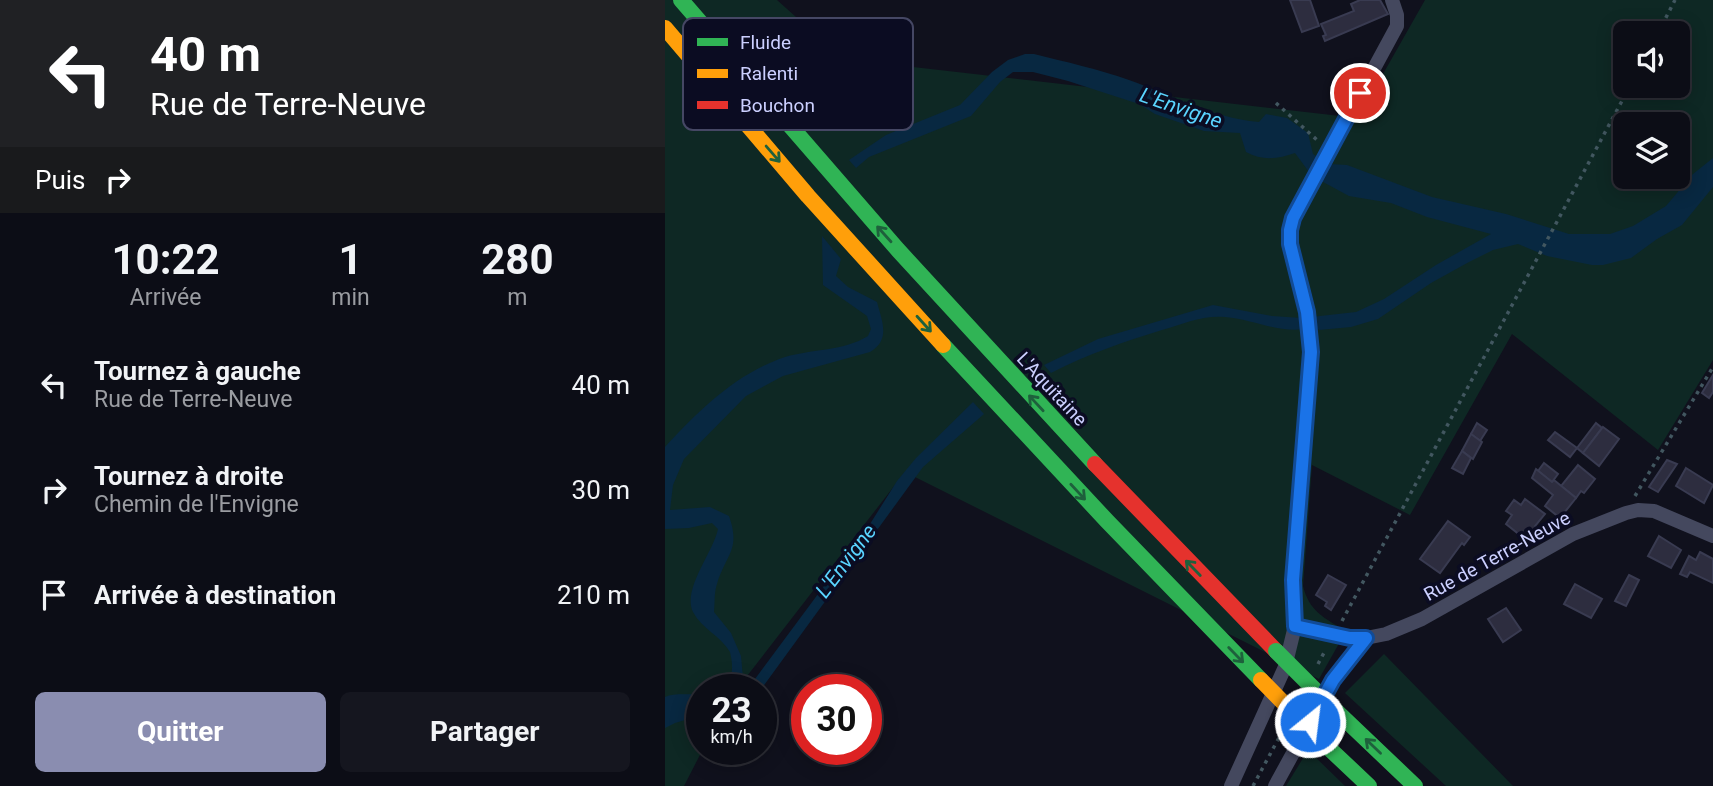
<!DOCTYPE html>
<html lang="fr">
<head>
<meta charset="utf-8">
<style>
	:root { --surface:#0c0d16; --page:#15161f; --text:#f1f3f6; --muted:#9a9ca1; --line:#2c2d35; --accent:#8a8db0 }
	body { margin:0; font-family:Roboto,sans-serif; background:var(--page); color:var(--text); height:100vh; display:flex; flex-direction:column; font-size:26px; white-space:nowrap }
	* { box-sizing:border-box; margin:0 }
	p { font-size:23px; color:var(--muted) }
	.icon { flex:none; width:38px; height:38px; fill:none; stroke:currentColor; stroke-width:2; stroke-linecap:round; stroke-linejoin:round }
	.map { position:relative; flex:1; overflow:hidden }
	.side { display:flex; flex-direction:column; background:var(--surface); width:665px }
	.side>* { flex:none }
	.banner { background:#202124; color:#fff; overflow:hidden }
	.controls { position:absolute; left:948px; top:21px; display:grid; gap:14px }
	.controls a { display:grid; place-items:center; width:77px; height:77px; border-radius:10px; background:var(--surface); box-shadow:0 4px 18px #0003,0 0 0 2px var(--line); font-size:35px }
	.speed { position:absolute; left:21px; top:674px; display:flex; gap:14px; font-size:35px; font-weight:700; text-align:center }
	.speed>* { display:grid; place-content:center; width:91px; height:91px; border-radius:50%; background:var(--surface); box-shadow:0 4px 18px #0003,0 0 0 2px var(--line); line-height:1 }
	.speed small { font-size:18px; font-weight:400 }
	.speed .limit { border:10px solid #d22; background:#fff; color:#111 }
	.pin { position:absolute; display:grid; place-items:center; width:60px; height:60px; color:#fff; margin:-30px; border:4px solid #fff; border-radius:50%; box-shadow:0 2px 7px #0007 }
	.me { position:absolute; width:77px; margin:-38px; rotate:29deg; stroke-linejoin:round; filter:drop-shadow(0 0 5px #0008) }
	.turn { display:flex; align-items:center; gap:24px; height:147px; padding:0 35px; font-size:32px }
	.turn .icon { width:91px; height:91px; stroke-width:2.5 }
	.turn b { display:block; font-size:49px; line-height:60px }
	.then { display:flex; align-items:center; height:66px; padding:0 35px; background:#0003; gap:14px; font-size:26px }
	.eta { display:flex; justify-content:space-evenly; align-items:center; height:119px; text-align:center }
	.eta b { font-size:42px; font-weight:700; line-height:49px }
	.primary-button { display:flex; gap:14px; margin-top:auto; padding:14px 35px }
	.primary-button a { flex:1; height:80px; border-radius:10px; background:var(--accent); color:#fff; font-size:28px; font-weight:700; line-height:80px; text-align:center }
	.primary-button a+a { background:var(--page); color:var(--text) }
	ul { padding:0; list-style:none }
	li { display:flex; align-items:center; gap:21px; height:105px; padding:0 35px }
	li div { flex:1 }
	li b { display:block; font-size:26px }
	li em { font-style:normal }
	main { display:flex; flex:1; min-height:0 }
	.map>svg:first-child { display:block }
	.green { fill:#0e2824; fill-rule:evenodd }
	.water { fill:#082841 }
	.building { fill:#2d2d3f; stroke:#393b51; stroke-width:2 }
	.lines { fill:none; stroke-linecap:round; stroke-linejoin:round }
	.path { stroke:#425760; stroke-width:3.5; stroke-dasharray:3.5 5; stroke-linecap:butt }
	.street { stroke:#44485e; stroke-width:14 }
	.fast { stroke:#30b455; stroke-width:16 }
	.slow { stroke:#ff9f0a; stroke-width:16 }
	.jam { stroke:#e5322d; stroke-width:16 }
	.fast-bridge { stroke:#30b455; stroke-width:16 }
	.slow-bridge { stroke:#ff9f0a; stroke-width:16 }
	.oneway { stroke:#1e603c }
	.route-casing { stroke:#114b97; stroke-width:18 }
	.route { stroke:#1a73e8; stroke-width:12 }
	.labels { text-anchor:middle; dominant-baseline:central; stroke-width:7; stroke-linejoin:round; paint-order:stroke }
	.street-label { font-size:19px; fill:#ccd0ff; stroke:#0b0c22 }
	.water-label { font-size:21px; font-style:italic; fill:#5ad4ff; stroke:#0b0c22 }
	.key { fill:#0b0c22; stroke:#454764; stroke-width:2 }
	.key-label { font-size:19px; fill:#ccd0ff }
</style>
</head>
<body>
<main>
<section class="side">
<div class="banner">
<div class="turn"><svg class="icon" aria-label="left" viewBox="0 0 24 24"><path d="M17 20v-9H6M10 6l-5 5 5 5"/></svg><div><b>40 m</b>Rue de Terre-Neuve</div></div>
<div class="then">Puis<svg class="icon" aria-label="right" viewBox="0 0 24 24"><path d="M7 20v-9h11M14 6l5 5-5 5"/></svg></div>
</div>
<div class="eta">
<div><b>10:22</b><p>Arrivée</p></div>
<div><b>1</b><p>min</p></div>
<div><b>280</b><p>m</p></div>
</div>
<ul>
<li><svg class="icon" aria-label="left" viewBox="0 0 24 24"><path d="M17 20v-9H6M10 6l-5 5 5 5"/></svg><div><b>Tournez à gauche</b><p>Rue de Terre-Neuve</p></div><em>40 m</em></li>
<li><svg class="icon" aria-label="right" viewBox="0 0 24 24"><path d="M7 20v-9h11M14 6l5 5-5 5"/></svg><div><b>Tournez à droite</b><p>Chemin de l'Envigne</p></div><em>30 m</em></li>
<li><svg class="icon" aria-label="arrive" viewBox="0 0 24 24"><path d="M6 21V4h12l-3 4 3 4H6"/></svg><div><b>Arrivée à destination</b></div><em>210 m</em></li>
</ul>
<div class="primary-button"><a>Quitter</a><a>Partager</a></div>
</section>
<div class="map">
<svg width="1048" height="786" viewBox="0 0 1048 786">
	<rect width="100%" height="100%" fill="#10111d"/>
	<g class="green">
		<path d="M0,0H112L178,59L693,118L760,0H1048V360L993,450L847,334L745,515L647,465L638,586C644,611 659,618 681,631L654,679L240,472L72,689L37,690L38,749L19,786H0ZM961,33H1013V86H961ZM961,124H1013V177H961Z"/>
		<path d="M719,654L848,786H781L680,693Z"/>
		<path d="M643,750L680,786H621Z"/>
	</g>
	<g class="water">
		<path d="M360,54H369C401,62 433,69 464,80C509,96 544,117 594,122L601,114L622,118L643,133L648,154L664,164L682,165L767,197L841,214L904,234H945L968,226L1001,206L1028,174L1048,158V187L1017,225L992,239L966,258L938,265H927L882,256L853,244L828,250L804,262L766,283L713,319L686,327L654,330L651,327C615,336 594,320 560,317C538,315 518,324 497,330C459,342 422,354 386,373L379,365L433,339L548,305L607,316L637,318L691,312L719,299L771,265L826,234L762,217L726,203L684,196L647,176L630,153C613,159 597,161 581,152L575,133L539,131L490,114L474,104L403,81L368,72H348L335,82L306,116L204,157L191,168L184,160L221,135L295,105L327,72L343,60Z"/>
		<path d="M157,236L176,259L171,276L183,287L212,302C217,321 226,340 205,352L118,376L81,396L19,459L8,485L5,510L45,507L64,516C76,550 61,554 52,584C49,592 50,603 49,612L66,633L76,656L79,689L90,679L205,524L232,481L251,458L308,402L319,414L258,467L97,688L95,690L52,689L63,687C68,675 68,664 65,652C56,636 37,629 28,612C17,589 48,553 53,529L47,523L24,528L0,529V447C33,411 72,373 120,357C147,349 179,351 203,336L206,329L202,316L158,285Z"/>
		<path d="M37,693V715L10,723L0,728V697C10,692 25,696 37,693Z"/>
	</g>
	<g class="building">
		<path d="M625,0H645L654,26L637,32Z"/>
		<path d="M695,0H715L723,14L660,41L658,36L661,35L656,24L689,11L686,4Z"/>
		<path d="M1048,375V392L1044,398L1037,393Z"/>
		<path d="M812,423L822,430L815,441L806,434Z"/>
		<path d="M931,423L937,428L918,453L912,448Z"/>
		<path d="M938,427L954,439L934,466L918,453Z"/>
		<path d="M890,432L912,448L905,457L883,440Z"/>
		<path d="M806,434L817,442L808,459L797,451Z"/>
		<path d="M797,451L806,458L798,474L787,468Z"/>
		<path d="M1002,460L1012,464L993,492L984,487Z"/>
		<path d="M879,463L893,474L887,482L873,471Z"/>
		<path d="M913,465L930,479L919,493L916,491L911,498L896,486Z"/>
		<path d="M1021,468L1048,485L1039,503L1011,486Z"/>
		<path d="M871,469L887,482L889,480L911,498L895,518L880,506L888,495L867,478Z"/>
		<path d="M860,499L880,514L870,526L873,528L869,534L866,532L860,539L841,524L847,515L841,511L849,500L856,505Z"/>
		<path d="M783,521L805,537L799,545L797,543L775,573L755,559Z"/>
		<path d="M994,536L1016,550L1006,568L983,556Z"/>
		<path d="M1035,552L1048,559V583L1025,572L1022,577L1015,574L1024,556L1031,560Z"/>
		<path d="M663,575L681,585L666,610L660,606L662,602L651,595Z"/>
		<path d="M964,575L974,580L961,606L950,601Z"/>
		<path d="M910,584L937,599L926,618L899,604Z"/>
		<path d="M841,608L856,630L838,642L823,619Z"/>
	</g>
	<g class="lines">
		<g class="path">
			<path d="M993,33L1010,0"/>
			<path d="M611,103L652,140"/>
			<path d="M970,496L1048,367"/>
			<path d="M677,621L965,86"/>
			<path d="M653,664L661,649"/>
			<path d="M588,786L617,732"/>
		</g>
		<g class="street">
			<path d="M630,626L686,638H701L721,634L757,619L908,534L961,513L973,510L989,511L1048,536"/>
			<path d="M566,786L620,667L630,626L628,580L646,352L642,312L625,244V230L628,218L732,26V15L727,0"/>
			<path d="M610,786L668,680L701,638"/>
		</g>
		<g class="fast">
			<path d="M16,0L233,250L430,464"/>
			<path d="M278,345L442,521L596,680"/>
			<path d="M666,706L750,786"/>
			<path d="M651,736L704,786"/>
		</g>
		<path class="slow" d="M0,28L143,196L278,345"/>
		<path class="jam" d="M430,464L611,651"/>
		<path class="fast-bridge" d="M611,651L666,706"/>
		<path class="slow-bridge" d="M596,680L651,736"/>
	</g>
	<defs><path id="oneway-shaft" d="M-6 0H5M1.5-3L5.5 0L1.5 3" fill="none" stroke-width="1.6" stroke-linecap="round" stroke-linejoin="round" transform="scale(1.75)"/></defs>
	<g class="oneway">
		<use href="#oneway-shaft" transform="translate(108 154) rotate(49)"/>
		<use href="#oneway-shaft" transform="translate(219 234) rotate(-132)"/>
		<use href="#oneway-shaft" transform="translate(259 324) rotate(48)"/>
		<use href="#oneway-shaft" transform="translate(371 403) rotate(-133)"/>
		<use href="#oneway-shaft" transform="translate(413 492) rotate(47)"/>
		<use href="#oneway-shaft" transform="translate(528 568) rotate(-134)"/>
		<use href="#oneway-shaft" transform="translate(571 655) rotate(46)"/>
		<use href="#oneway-shaft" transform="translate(708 746) rotate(-136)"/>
	</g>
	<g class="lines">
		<g class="route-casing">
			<path id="route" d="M645,722L668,680L701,638H685L630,626L628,580L646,352L642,312L625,244V230L628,218L695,93"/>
		</g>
		<use href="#route" class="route"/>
	</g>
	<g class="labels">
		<g class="street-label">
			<text transform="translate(387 389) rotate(47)">L'Aquitaine</text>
			<text transform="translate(832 556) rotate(-29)">Rue de Terre-Neuve</text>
		</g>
		<g class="water-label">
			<text transform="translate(516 108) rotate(19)">L'Envigne</text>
			<text transform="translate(181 561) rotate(-53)">L'Envigne</text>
		</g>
	</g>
	<rect x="18" y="18" width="230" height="112" rx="10" class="key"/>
	<rect x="32" y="38" width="31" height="8" fill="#30b455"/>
	<rect x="32" y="69" width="31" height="9" fill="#ff9f0a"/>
	<rect x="32" y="101" width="31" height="8" fill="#e5322d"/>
	<g class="key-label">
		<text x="75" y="49">Fluide</text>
		<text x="75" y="80">Ralenti</text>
		<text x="75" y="112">Bouchon</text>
	</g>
</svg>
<div class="controls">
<a><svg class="icon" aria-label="sound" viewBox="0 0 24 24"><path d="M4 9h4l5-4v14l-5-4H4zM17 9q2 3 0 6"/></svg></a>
<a><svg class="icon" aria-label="layers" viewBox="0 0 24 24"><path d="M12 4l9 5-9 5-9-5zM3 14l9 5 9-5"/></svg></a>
</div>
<div class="speed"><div>23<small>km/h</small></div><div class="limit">30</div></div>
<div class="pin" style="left:695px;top:93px;background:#d93025"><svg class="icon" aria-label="arrive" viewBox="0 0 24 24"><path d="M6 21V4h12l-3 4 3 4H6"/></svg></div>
<svg class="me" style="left:645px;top:722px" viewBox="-20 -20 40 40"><circle r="17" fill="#1a73e8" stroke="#fff" stroke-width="3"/><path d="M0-11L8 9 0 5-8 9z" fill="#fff"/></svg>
</div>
</main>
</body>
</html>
